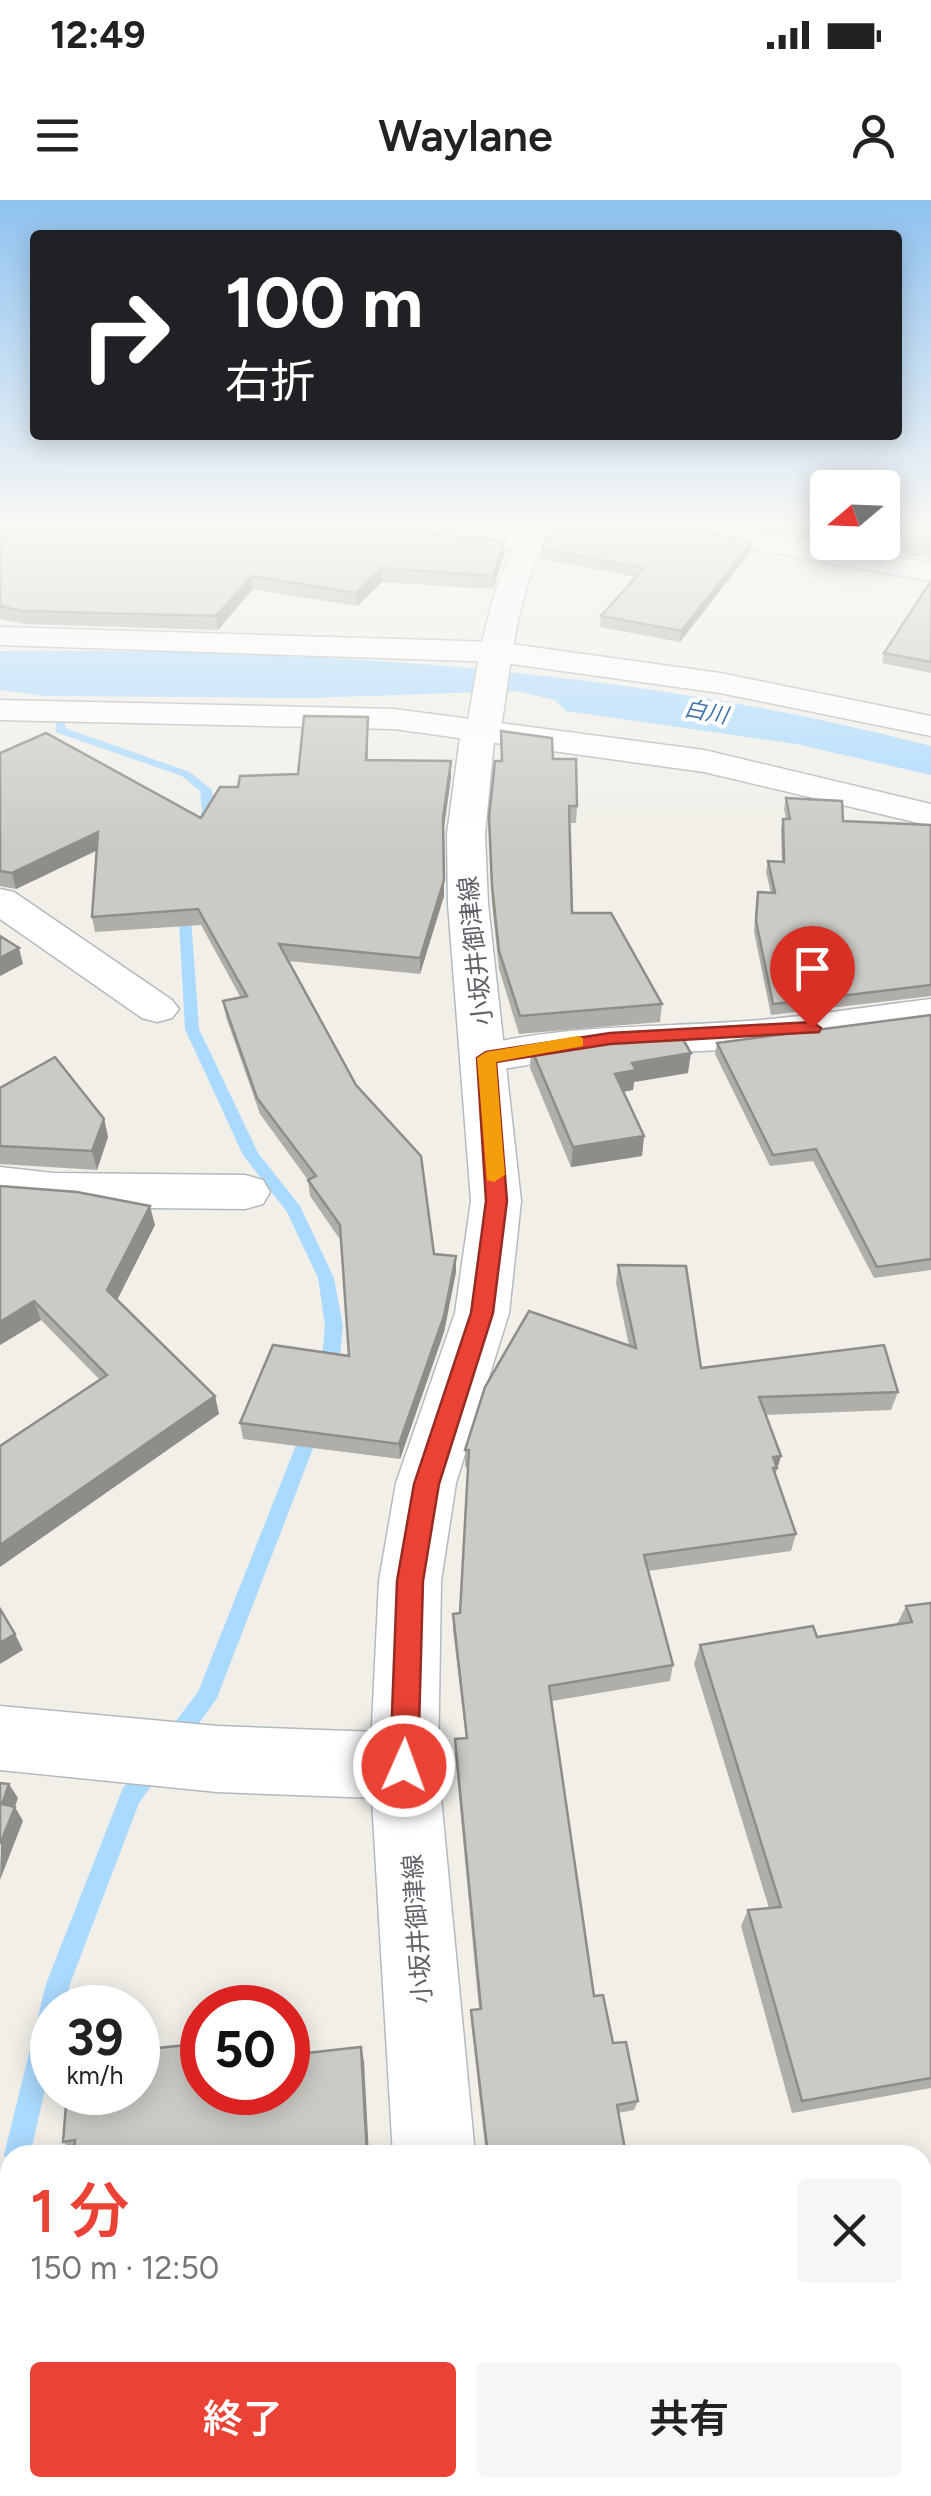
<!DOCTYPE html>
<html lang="ja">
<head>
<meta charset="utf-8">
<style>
	:root { --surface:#fff; --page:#f6f6f6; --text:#222; --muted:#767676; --accent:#ea4335 }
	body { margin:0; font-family:Figtree,"Noto Sans JP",sans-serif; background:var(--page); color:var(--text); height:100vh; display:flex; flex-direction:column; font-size:38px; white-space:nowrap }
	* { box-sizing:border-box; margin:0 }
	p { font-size:32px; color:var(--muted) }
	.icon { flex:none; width:55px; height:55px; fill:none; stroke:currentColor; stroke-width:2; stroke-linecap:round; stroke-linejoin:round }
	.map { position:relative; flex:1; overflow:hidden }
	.panel { position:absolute; left:0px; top:1945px; width:932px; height:352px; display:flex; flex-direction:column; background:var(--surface); border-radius:30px 30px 0 0; box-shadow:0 5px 25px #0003 }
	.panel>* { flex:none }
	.guide { position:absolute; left:30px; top:30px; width:872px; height:210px; border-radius:10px; box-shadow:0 5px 25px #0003; background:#202124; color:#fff; overflow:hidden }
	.needle { width:65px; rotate:251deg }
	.tools { position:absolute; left:810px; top:270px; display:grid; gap:20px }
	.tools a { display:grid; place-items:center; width:90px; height:90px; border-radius:10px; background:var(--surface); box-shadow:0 5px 25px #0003; font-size:50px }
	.speed { position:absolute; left:30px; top:1785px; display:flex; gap:20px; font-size:50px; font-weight:700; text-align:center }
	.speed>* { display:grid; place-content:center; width:130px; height:130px; border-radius:50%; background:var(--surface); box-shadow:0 5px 25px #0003; line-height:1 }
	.speed small { font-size:25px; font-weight:400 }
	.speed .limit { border:15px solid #d22; background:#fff; color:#111 }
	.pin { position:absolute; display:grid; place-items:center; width:85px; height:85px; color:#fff; margin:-102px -42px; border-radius:50% 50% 50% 0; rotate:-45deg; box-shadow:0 0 10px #0007 }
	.pin .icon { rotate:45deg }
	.me { position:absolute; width:110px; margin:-55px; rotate:2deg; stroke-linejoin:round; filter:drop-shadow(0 0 8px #0008) }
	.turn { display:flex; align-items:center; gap:35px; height:210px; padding:0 30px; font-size:45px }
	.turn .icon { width:130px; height:130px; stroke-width:2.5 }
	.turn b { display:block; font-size:70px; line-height:85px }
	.round { display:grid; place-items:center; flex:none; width:105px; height:105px; border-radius:10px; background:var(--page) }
	.headline { display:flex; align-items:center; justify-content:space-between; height:170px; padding:0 30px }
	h1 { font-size:60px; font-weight:600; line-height:75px; color:var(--accent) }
	.cta { display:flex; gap:20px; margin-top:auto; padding:20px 30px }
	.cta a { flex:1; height:115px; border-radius:10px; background:var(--accent); color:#fff; font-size:40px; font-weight:600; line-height:115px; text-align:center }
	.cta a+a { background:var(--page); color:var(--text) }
	.status { display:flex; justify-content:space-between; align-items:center; height:70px; padding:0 50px; background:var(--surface); direction:ltr }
	.status svg { height:28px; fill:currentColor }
	header { display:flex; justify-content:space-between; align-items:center; height:130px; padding:0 30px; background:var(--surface); font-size:45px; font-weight:600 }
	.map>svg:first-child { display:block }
	.water { fill:#aadaff }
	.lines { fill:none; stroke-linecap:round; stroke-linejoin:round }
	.stream { fill:#aadaff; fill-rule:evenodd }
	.minor-casing { stroke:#b5b8bc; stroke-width:3 }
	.secondary-casing { stroke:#b6babf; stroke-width:3 }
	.minor { fill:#fff; fill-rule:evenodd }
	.secondary { fill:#fff; fill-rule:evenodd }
	.wall { fill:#afaea9 }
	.shaded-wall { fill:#8f8d8a }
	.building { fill:#cccac5; stroke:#8f8d8a; stroke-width:2.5 }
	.route { fill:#ea4335; stroke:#982c22; stroke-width:2.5 }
	.slow { fill:#f59e0b }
	.labels { text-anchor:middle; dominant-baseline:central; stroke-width:8; stroke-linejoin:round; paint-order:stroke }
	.far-water-label { font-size:22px; font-style:italic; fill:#4174aa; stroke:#fff }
	.street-label { font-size:25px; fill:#5f6368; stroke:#fff }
</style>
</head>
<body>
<div class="status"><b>12:49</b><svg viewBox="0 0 49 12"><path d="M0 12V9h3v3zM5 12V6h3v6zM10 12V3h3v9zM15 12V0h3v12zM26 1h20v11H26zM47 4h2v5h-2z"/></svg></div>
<header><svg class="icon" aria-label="menu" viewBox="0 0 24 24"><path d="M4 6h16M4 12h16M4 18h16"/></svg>Waylane<svg class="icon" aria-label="person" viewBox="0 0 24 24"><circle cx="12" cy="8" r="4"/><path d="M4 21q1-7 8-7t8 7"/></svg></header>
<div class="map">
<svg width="931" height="2296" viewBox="0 0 931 2296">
	<rect width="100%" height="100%" fill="#f1efe8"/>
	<path class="water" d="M0,451C311,449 629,467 931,546V575L796,544L566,511L555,500L516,491L306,498L47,496L0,490Z"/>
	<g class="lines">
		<g class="stream">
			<path d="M57,521H65V528L190,572L212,590L214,610L207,633L197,630L202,610L200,591L182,576L55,532Z"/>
			<path d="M184,700L190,704L199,829L258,953L300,1006L334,1078L343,1126L338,1176L335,1181H323L320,1176L325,1126L318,1078L287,1012L243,955L185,829L178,704Z"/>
			<path d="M313,1218L319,1220L322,1225L217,1498L181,1549L173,1552L165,1549L162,1542L165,1535L198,1492L304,1225L307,1220Z"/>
			<path d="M154,1556L162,1560L165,1567L139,1603L70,1784L65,1808H52V1859L30,1955H10V1965L4,1955L46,1784L123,1588L146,1560Z"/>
			<path d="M10,1973V2036L0,2041V1978Z"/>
		</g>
		<g class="minor-casing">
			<g id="minor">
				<path d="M347,328C379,328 527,324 542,344L528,352L361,336Z"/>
				<path d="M666,328H730L931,363V381L680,336Z"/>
				<path d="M0,427L498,442L720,473L931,516V536L720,493L498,462L0,445Z"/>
				<path d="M0,500L394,509L704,550L931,604V626L704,572L394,529L0,520Z"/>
				<path d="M0,689L14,692L172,800L179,809L172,818L157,822L142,818L0,719Z"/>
				<path d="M931,799V825L748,849L579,856L486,872L470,868L463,858L470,848C561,824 654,828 747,821C808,817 870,806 931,799Z"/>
				<path d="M0,967L53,973L245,975L263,980L270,992L263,1004L245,1009L53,1007L0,1001Z"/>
				<path d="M0,1506L217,1526L404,1533L428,1543L438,1566L428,1589L404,1599L217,1592L0,1570Z"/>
				<path d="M931,2061V2149L922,2152V2064Z"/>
				<path d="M709,2288H804L801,2296H705Z"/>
			</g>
		</g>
		<g class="secondary-casing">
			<g id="secondary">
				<path d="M526,328H554C517,386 512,456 502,522L495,532L485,634L488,704L521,1001L509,1113L456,1283L441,1381L438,1566L475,1955H393L370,1566L379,1381L396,1283L455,1113L471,1001L448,704L447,634L461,530L468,520C480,454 488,385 526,328Z"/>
				<path d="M413,2288H505L507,2296H413Z"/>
			</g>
		</g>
		<use href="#minor" class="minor"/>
		<use href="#secondary" class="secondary"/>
	</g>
	<g class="wall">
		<path d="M0,328L505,341L504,354L493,389L382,382L357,406L253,389L218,430L25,424L0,419Z"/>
		<path d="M750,328H828V342Z"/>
		<path d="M882,328H931V359L833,342H882Z"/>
		<path d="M752,342L750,352L680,442L600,427L601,416L636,377L542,359V349Z"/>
		<path d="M931,381V473L882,463L884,453Z"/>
		<path d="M368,517V560L451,561V577L443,633L444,696L420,774L288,761L434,1054L456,1072L444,1132L400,1259L243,1239L240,1223L349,1156L341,1041L310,996L308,980L260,914L226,817L223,801L241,798L201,725L95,732L92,717L97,650L16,689L0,686V553L201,618L238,587L298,574Z"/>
		<path d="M553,559L577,606L576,623H569L572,713L662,804L660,822L519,834L499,769L492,704L489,617Z"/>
		<path d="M786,598L843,621L931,625V796L771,815L754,732L756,703L758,692L771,693L766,672L768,661L782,662L781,629L783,619H786L784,609Z"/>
		<path d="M931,815V1070L874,1078L813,961L770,966L715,854L717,843Z"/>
		<path d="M531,848L688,873L634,882L633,890L624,892L644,936L642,956L571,967L530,868Z"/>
		<path d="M0,888L104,919L108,937L97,970L0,964Z"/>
		<path d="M0,986L155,1025L117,1100L215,1196L219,1214L100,1180L41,1120L0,1145Z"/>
		<path d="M618,1065L701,1168L898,1192L891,1210L765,1215L781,1256L775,1275L796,1334L791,1351L648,1371L673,1465L670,1481L552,1501L594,1796L638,1901L634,1910L618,1913L626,1955H486L471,1821V1810L479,1809L455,1554V1539L466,1538L453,1430V1414L460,1413L468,1268L465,1267V1250L629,1146L616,1083Z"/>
		<path d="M931,1403V1888L792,1913L741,1726L748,1710L769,1708L694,1464L700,1445L817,1437L897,1424L906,1406Z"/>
		<path d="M364,1861L74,1952L63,1942L202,1892Z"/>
	</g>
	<g class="shaded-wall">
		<path d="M505,341L504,354L493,389V376Z"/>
		<path d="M752,342L750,352L680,442L681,431Z"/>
		<path d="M381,368L382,382L357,406L356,393Z"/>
		<path d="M252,376L253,389L218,430L216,416Z"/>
		<path d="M451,561V577L443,634V618Z"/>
		<path d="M98,632L102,648L16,689L12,673Z"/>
		<path d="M444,680V696L420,774V758Z"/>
		<path d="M19,748L23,764L0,776V758Z"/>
		<path d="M691,853L688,873L634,882L633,890L613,893L615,874L632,863Z"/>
		<path d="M104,919L108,937L97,970L92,951Z"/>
		<path d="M644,936L642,956L571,967L573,947Z"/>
		<path d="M150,1006L155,1025L113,1108L107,1090Z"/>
		<path d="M456,1056V1072L444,1132L400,1259L399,1244Z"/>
		<path d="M34,1101L41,1120L0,1145V1122Z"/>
		<path d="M215,1196L219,1214L0,1367V1345Z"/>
		<path d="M781,1256L776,1273L777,1268L773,1257Z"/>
		<path d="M15,1434L23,1450L0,1464V1443Z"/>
		<path d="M9,1584L18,1598L13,1612L15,1607L23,1621L0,1680L2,1604Z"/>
		<path d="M198,1844L202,1851V1873L198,1865Z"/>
		<path d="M361,1847L364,1861L369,1955H367Z"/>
		<rect x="327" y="2288" width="5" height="8"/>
	</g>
	<g class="building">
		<path d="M0,328H375L505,341L493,376L381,368L356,393L252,376L216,416L22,411L0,406Z"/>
		<path d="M558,328H687L752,342L681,431L601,416L644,368L542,349L548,337Z"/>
		<path d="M882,328H931V349L882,341Z"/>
		<path d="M931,381V462L884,453Z"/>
		<path d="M304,516L368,517L366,560L451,561L443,618L444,680L420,758L279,744L356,885L421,956L434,1054L456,1056L444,1116L399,1244L240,1223L273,1145L349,1156L340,1025L308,980L316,976L257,898L223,801L247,796L198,709L92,717L98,632L12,673L0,671V553L46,533L201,618L220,587H238L240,576L298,574Z"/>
		<path d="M501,531L552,538L553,559H576L577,606H569L572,713H611L662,804L520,816L499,751L492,686L489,617L495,561H502Z"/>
		<path d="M786,598L842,601L843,621L931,625V785L773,804L756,721L758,692L775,693L768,661L784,662L783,619H790Z"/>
		<path d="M0,736L19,748L0,758Z"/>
		<path d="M931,815V1059L877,1067L816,949L773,955L717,843Z"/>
		<path d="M681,836L691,853L632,863L636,870L615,874L644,936L573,947L531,848L581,840Z"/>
		<path d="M55,857L104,919L92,951L0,946V888Z"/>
		<path d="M0,986L77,992L150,1006L107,1090L215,1196L0,1345V1246L107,1175L34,1101L0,1122Z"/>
		<path d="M618,1065L686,1066L701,1168L884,1145L898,1192L759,1197L781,1256L773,1257L777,1268H773L796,1334L644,1355L673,1465L549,1486L594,1796L603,1795L613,1843L626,1842L638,1901L617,1905L626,1955H488L471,1810L481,1809L455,1539L467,1538L453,1414L460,1413L469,1250H465L485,1187L529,1111L636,1148Z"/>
		<path d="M931,1403V1878L802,1901L748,1710L781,1707L700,1445L813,1426L817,1437L912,1422L906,1406Z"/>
		<path d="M0,1409L15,1434L0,1443Z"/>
		<path d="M0,1583L9,1584L2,1604L15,1607L0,1644Z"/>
		<path d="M198,1844V1865L202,1864V1892H288V1855L361,1847L367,1955H74L75,1940L63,1942L67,1892H138V1850Z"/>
		<path d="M10,2221V2288H327V2296H0V2222Z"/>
		<path d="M525,2288H685L686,2291L655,2296H526Z"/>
	</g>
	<linearGradient id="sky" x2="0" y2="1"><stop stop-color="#8fc3f1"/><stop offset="0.5" stop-color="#f9f8f5"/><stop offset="1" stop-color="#f9f8f5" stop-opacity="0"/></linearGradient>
	<rect width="931" height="650" fill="url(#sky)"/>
	<path class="route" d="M812,822L821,828L819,832L610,844L496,862L507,1001L493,1113L439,1284L423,1381L418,1566L414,1575L404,1579L394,1575L390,1566L397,1381L414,1284L471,1113L486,1001L477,858L486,852L610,833Z"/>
	<path class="slow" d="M577,836L583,838V846L496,862L505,975L494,982L487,980L477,858L486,852Z"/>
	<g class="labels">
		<g class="far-water-label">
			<text transform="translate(706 512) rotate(11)">白川</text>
		</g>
		<g class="street-label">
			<text transform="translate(475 751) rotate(-96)">小坂井御津線</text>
			<text transform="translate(417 1729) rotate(-94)">小坂井御津線</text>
		</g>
	</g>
</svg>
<div class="tools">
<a><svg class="needle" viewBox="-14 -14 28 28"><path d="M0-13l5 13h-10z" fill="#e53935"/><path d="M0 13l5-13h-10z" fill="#767676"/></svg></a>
</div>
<div class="speed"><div>39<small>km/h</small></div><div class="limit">50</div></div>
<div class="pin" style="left:812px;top:828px;background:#d93025"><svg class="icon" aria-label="arrive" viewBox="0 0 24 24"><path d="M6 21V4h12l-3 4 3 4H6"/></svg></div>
<svg class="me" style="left:404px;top:1566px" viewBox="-20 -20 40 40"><circle r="17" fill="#ea4335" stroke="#fff" stroke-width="3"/><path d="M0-11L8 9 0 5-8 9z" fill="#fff"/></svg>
<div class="guide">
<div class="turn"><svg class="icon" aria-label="right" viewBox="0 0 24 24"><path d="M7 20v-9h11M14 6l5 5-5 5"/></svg><div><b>100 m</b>右折</div></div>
</div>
<section class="panel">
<div class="headline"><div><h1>1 分</h1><p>150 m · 12:50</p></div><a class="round"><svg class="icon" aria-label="close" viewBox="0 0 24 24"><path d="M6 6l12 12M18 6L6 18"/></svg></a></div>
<div class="cta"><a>終了</a><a>共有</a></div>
</section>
</div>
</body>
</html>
